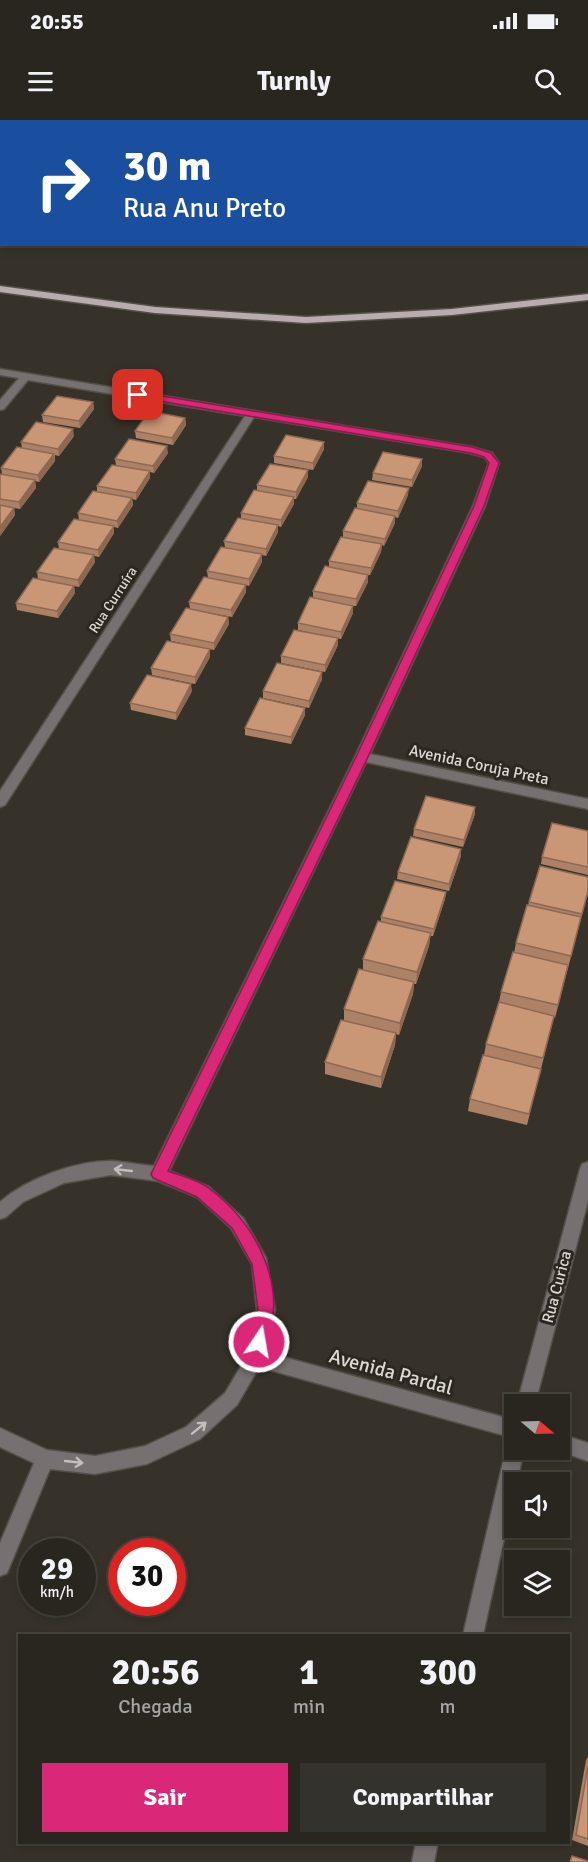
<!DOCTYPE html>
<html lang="pt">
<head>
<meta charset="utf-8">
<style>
	:root { --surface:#28261f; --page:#34322c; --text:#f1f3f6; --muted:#a5a5a4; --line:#44433d; --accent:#db2777 }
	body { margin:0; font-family:Signika,sans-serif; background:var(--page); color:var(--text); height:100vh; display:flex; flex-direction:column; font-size:22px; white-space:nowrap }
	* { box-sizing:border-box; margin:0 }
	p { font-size:20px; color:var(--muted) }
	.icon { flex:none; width:33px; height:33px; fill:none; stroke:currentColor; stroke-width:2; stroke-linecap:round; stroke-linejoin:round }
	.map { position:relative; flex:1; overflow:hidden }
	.sheet { position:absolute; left:18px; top:1514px; width:552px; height:210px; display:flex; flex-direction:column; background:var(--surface); border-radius:0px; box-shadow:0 3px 9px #0003,0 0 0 2px var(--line) }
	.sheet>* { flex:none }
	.banner { position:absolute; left:0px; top:0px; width:588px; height:126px; box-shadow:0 3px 9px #0003,0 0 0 2px var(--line); background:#1a4fa0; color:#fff; overflow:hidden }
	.needle { width:39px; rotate:109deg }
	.fabs { position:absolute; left:504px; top:1274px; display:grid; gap:12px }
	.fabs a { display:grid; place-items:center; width:66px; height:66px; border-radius:0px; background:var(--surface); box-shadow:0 3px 9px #0003,0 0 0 2px var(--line); font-size:30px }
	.speed { position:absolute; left:18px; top:1418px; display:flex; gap:12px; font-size:30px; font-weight:700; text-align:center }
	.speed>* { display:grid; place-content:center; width:78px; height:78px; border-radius:50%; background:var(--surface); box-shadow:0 3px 9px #0003,0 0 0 2px var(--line); line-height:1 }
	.speed small { font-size:15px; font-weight:400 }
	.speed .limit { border:9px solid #d22; background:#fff; color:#111 }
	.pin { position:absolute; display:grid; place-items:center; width:51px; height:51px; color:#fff; margin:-26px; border-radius:12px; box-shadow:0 3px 9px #0006 }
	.me { position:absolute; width:66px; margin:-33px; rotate:12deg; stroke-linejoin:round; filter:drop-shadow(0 0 4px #0008) }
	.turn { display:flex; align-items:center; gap:21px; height:126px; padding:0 24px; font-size:27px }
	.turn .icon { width:78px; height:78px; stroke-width:2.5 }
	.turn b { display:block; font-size:42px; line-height:51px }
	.eta { display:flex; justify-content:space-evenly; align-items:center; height:102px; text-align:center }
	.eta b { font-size:36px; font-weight:800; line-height:42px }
	.button { display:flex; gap:12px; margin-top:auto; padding:12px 24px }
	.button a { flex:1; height:69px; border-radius:0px; background:var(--accent); color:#fff; font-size:24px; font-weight:800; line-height:69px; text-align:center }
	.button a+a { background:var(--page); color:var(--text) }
	.status { display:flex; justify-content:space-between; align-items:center; height:42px; padding:0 30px; background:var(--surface); direction:ltr }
	.status svg { height:16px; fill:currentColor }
	header { display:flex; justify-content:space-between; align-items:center; height:78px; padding:0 24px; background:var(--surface); font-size:27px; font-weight:800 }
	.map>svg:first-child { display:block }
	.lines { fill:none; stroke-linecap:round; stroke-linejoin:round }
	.minor-casing { stroke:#545048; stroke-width:3 }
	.major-casing { stroke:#545048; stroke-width:3 }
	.minor { fill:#767070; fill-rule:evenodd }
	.major { fill:#b8acad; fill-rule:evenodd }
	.wall { fill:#ad8165 }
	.shaded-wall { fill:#8d6953 }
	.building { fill:#c99676; stroke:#8d6953; stroke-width:1.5 }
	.oneway { stroke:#c2bfbb }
	.route { fill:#db2777; stroke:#8e194d; stroke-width:1.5 }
	.labels { text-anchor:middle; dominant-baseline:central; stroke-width:6; stroke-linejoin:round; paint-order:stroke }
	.far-street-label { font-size:14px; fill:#dcd9d4; stroke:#2c281f }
	.street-label { font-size:16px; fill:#dcd9d4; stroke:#2c281f }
	.near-street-label { font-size:20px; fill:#dcd9d4; stroke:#2c281f }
</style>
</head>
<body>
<div class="status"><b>20:55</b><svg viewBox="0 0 49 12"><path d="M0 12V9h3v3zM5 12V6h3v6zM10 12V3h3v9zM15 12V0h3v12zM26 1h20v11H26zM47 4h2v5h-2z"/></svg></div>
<header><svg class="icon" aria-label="menu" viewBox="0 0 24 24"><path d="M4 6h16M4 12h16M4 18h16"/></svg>Turnly<svg class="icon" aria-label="search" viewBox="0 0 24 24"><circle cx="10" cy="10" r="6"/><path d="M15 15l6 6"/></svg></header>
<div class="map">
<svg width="588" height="1742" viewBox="0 0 588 1742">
	<rect width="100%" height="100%" fill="#363229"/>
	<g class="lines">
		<g class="minor-casing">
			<g id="minor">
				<path d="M0,249L472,327L492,333L499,343L485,386L370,634L588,679V689L366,642L169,1051L209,1067L243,1098L266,1138L275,1190L265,1232L514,1300V1318L259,1247L237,1285L200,1319L147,1344L95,1354L50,1349L7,1453L0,1456V1423L34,1343L0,1327V1308L47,1330L95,1336L145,1326L186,1307L225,1273L247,1236L257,1190L252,1144L231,1108L197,1077L158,1061L111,1055L64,1063L23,1082L6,1097L0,1099V1082C26,1059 77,1040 113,1041C126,1042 141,1045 154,1046L355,637L473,386L489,343L484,337L470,333L254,297L5,685L0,687V671L245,296L28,260L4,289L0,290V280L19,258L0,255Z"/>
				<path d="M588,1042V1081L535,1284H517L580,1049L582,1044Z"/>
				<path d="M560,1314L588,1323V1341L553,1329H560Z"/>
				<path d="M514,1320V1329H524L517,1362H514V1373L483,1515H463L506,1329L508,1323Z"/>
				<path d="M416,1722H438L434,1742H412Z"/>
			</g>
		</g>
		<g class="major-casing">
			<path id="major" d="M0,166L155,187L306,197L452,189L588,174V180L452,195L306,203L155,193L0,172Z"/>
		</g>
		<use href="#minor" class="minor"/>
		<use href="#major" class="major"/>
	</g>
	<g class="wall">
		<path d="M93,282L94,289L80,308L43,302L42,295Z"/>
		<path d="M185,298L186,305L173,325L136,318L135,311Z"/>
		<path d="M74,316L59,336L55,335V341L39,362L35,361L36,368L20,389L14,388L15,395L0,416V354H2L1,348L22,328L21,322Z"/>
		<path d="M324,322V329L313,350L274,343V336Z"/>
		<path d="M168,333L154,353L150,352V358L136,380L132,379L133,385L118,408L114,407V413L99,437L94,436L95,442L79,467L74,466L75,473L58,498L17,490L16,483L38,459L37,452L59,429L58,422L79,400L78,393L97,372V366L116,345L115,339Z"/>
		<path d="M422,346L412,367L372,360L373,353Z"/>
		<path d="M308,350V357L296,379H294V384L281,407L278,406V412L266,436L262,435V442L249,466L246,465V472L232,497L190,489L189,482L208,458L207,451L225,427L224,421L241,398V393L257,371V365Z"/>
		<path d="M408,375L398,398L395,397V403L384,426L382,425L381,432L370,455H368V462L356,486H353V493L341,519L298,510V503L313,478V471L329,447V441L343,417V411L357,389V383Z"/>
		<path d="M228,497L229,504L214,530L171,521L170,514Z"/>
		<path d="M338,518V525L325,552L281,543V536Z"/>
		<path d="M210,537L195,564L152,555L151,548Z"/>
		<path d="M322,559L309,588L263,578V571Z"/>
		<path d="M192,571L176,600L131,590L130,583Z"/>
		<path d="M305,588V595L291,624L245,615V608Z"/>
		<path d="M475,687V694L463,727L413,716L414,709Z"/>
		<path d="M588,711V755L541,744L542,737Z"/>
		<path d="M461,736L449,771L397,759L398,752Z"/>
		<path d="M446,772L445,779L433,816H430L429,826L416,864H414L413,874L399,915L396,914L395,925L381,968L325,954V942L344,900V889L363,850V839L381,802V797Z"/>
		<path d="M588,772L568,848L555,898L554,897L527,1005L468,991L470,979L484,935L486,924L499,882L501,872L514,833L516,823L529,782Z"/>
		<path d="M588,1637V1726L572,1720L586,1640Z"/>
	</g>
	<g class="shaded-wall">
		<path d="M93,282L94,289L80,308L79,301Z"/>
		<path d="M185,298L186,305L173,325L172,318Z"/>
		<path d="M73,309L74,316L59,336L58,329Z"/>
		<path d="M324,322V329L313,350V343Z"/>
		<path d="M167,326L168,333L154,353L153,346Z"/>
		<path d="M54,334L55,341L39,362L38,355Z"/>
		<path d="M422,339V346L412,367V360Z"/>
		<path d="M308,350V357L296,379V372Z"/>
		<path d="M150,351V358L136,380V373Z"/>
		<path d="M35,360L36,368L20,389L19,382Z"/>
		<path d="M409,368L408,375L398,398V391Z"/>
		<path d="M294,377V384L281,407V400Z"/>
		<path d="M132,378L133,385L118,408L117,401Z"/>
		<path d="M14,388L15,395L0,416V407Z"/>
		<path d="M395,396V403L384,426L385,419Z"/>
		<path d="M278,405V412L266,436V429Z"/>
		<path d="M114,406V413L99,437L98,430Z"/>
		<path d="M382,424L381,432L370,455L371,448Z"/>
		<path d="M262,434V442L249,466V459Z"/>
		<path d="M94,435L95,442L79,467L78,460Z"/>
		<path d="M368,455V462L356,486V479Z"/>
		<path d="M246,465V472L232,497L231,490Z"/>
		<path d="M74,466L75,473L58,498L57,491Z"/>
		<path d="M353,486V493L341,519V512Z"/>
		<path d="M228,497L229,504L214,530V523Z"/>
		<path d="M338,518V525L325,552V545Z"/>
		<path d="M210,529V537L195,564V557Z"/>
		<path d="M322,552V559L309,588V581Z"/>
		<path d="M191,564L192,571L176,600V593Z"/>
		<path d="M305,588V595L291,624V617Z"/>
		<path d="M475,687V694L463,727L464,720Z"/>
		<path d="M461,729V736L449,771V764Z"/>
		<path d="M446,772L445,779L433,816L434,809Z"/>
		<path d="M431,813L429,826L416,864L417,852Z"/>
		<path d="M414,862L413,874L399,915L400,903Z"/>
		<path d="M396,913L395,925L381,968V957Z"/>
	</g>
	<g class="building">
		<path d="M57,276L93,282L79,301L42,295Z"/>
		<path d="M149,291L185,298L172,318L135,311Z"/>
		<path d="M36,302L73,309L58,329L21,322Z"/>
		<path d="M286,315L324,322L313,343L274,336Z"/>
		<path d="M129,319L167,326L153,346L115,339Z"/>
		<path d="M17,327L54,334L38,355L1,348Z"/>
		<path d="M383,332L422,339L412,360L373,353Z"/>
		<path d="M270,344L308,350L296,372L257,365Z"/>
		<path d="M112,345L150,351L136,373L97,366Z"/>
		<path d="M0,354L35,360L19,382L0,379Z"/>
		<path d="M368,361L409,368L398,391L357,383Z"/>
		<path d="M254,370L294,377L281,400L241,393Z"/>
		<path d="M93,371L132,378L117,401L78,393Z"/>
		<path d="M0,385L14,388L0,407Z"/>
		<path d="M355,388L395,396L385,419L343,411Z"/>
		<path d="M238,398L278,405L266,429L224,421Z"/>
		<path d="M74,399L114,406L98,430L58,422Z"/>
		<path d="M341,417L382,424L371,448L329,441Z"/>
		<path d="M221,427L262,434L249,459L207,451Z"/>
		<path d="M54,428L94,435L78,460L37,452Z"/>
		<path d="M325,446L368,455L356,479L313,471Z"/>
		<path d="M204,457L246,465L231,490L189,482Z"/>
		<path d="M33,458L74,466L57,491L16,483Z"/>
		<path d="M310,477L353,486L341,512L298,503Z"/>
		<path d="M186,488L228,497L214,523L170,514Z"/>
		<path d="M294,510L338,518L325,545L281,536Z"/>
		<path d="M167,521L210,529L195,557L151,548Z"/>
		<path d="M277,543L322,552L309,581L263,571Z"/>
		<path d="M147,555L191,564L176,593L130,583Z"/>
		<path d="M260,578L305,588L291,617L245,608Z"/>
		<path d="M426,676L475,687L464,720L414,709Z"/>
		<path d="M552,703L588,711V747L542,737Z"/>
		<path d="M411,717L461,729L449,764L398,752Z"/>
		<path d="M540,746L588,757V771L582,794L529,782Z"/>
		<path d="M395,761L446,772L434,809L381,797Z"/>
		<path d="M527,785L581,797L571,836L516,823Z"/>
		<path d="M378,801L431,813L417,852L363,839Z"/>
		<path d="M513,832L568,845L558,885L501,872Z"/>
		<path d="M359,849L414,862L400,903L344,889Z"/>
		<path d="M499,882L554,896L543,938L486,924Z"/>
		<path d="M341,900L396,913L381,957L325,942Z"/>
		<path d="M483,935L541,949L529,994L470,979Z"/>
		<path d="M588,1646V1719L576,1715Z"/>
		<path d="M572,1736L588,1741V1742H570Z"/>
	</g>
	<defs><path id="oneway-shaft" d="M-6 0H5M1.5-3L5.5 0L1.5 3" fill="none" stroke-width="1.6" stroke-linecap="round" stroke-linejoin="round" transform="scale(1.5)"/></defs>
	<g class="oneway">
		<use href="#oneway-shaft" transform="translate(123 1050) rotate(-174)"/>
		<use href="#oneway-shaft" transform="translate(199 1308) rotate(-39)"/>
		<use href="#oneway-shaft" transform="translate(74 1342) rotate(6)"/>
	</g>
	<path class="route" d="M138,272L472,327L491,333L499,343L484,386L368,637L168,1051C181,1056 199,1060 210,1069C257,1105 291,1169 264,1228L259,1230L253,1228L251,1222L258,1190L252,1144L232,1108L197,1077L153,1058L151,1054L356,637L474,386L489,343L484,337L471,333L135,277V273Z"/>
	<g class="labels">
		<g class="far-street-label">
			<text transform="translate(113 480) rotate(-57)">Rua Curruíra</text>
		</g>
		<g class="street-label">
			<text transform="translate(479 645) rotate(12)">Avenida Coruja Preta</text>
			<text transform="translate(557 1167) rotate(-75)">Rua Curica</text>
		</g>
		<g class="near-street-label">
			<text transform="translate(391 1252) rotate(15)">Avenida Pardal</text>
		</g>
	</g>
</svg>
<div class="fabs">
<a><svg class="needle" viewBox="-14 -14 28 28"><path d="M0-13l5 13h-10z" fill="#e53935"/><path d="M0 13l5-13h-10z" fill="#a5a5a4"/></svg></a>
<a><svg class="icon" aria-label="sound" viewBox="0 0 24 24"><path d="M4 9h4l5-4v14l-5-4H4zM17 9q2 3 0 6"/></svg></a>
<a><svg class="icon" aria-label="layers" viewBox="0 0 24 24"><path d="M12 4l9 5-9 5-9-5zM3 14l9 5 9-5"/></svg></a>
</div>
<div class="speed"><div>29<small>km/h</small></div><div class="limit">30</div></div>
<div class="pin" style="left:138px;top:275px;background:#d93025"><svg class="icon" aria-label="arrive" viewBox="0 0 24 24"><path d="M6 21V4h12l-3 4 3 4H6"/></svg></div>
<svg class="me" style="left:259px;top:1222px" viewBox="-20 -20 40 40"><circle r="17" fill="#db2777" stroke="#fff" stroke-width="3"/><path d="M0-11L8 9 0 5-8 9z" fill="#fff"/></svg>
<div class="banner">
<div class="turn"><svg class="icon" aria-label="right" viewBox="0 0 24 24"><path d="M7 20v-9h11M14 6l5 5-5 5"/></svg><div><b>30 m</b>Rua Anu Preto</div></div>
</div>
<section class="sheet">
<div class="eta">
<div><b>20:56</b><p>Chegada</p></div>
<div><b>1</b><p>min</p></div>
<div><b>300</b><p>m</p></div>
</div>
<div class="button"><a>Sair</a><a>Compartilhar</a></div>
</section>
</div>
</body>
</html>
